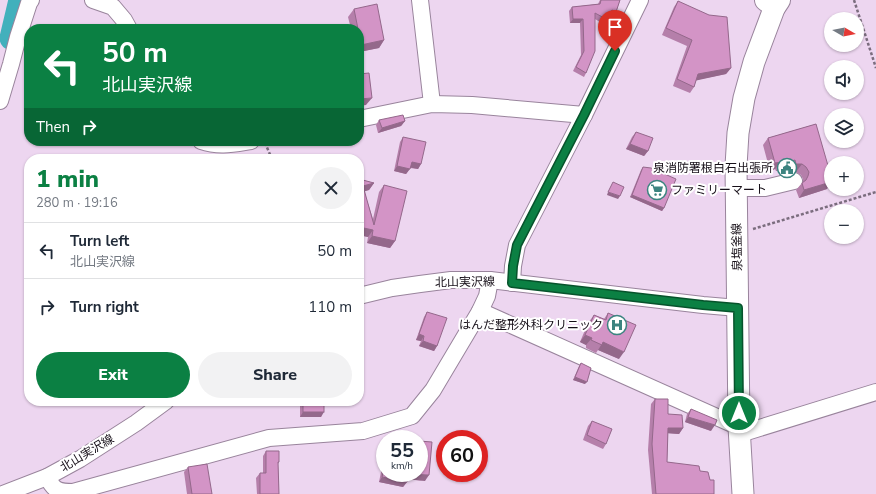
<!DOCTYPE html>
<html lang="en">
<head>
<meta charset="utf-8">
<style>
	:root { --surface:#fff; --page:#f2f2f3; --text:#1f2937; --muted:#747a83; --line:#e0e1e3; --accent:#0b8043 }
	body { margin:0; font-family:"Nunito Sans","Noto Sans JP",sans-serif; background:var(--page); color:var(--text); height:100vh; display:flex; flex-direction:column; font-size:15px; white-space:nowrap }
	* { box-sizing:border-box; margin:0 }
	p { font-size:13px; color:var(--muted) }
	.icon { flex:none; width:22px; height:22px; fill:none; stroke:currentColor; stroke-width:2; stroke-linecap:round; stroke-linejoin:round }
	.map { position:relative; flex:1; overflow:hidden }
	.drawer { position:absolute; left:24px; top:154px; width:340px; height:252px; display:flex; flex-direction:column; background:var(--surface); border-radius:16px; box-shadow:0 1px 3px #0004 }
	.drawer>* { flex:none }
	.hud { position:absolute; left:24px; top:24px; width:340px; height:122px; border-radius:16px; box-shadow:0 1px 3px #0004; background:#0b8043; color:#fff; overflow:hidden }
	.needle { width:26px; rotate:99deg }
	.fabs { position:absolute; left:824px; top:12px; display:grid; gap:8px }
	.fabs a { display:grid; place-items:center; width:40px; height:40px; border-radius:50%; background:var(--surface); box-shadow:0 1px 3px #0004; font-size:20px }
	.speed { position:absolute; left:376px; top:430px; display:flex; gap:8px; font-size:20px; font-weight:700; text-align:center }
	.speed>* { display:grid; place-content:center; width:52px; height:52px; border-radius:50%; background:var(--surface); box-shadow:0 1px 3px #0004; line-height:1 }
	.speed small { font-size:10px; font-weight:400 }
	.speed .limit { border:6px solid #d22; background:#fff; color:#111 }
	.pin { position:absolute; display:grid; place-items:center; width:34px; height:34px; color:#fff; margin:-41px -17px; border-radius:50% 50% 50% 0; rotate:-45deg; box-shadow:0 0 4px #0007 }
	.pin .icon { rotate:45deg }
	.me { position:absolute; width:44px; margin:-22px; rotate:0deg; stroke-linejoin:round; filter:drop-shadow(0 0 3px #0008) }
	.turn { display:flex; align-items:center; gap:14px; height:84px; padding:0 12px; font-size:18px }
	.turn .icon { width:52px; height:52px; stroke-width:2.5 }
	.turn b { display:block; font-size:28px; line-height:34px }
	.then { display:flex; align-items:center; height:38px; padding:0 12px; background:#0003; gap:8px; font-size:15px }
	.round { display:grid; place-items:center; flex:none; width:42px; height:42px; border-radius:21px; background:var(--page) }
	.headline { display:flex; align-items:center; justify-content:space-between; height:68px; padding:0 12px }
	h1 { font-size:24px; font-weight:800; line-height:30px; color:var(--accent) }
	.cta { display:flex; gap:8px; margin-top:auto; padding:8px 12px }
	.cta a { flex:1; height:46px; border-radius:24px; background:var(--accent); color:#fff; font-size:16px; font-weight:800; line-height:46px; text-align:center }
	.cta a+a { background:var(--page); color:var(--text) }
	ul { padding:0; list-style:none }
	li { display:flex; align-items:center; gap:12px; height:56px; padding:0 12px; border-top:1px solid var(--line) }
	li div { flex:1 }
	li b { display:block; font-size:15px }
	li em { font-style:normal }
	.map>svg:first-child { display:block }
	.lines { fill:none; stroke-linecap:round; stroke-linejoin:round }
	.river { stroke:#42b0bc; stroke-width:25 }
	.minor-casing { stroke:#99849c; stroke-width:18 }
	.major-casing { stroke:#99849c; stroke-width:23 }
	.highway-casing { stroke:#99849c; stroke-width:24 }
	.path { stroke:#7b6d7e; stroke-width:2.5; stroke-dasharray:3 2; stroke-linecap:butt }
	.minor { stroke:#fff; stroke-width:16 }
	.major { stroke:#fff; stroke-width:21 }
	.highway { stroke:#fff; stroke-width:22 }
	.wall { fill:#b57faa }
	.shaded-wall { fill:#94688b }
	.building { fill:#d394c6; stroke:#94688b }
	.route-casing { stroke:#07532c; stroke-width:10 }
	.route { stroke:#0b8043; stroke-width:7 }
	.labels { text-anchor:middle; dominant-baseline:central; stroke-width:4; stroke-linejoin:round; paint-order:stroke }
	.poi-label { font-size:12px; fill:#160f18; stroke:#fff; text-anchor:end }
	.street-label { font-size:12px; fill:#160f18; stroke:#fff }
</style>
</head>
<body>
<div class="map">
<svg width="876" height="494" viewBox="0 0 876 494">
	<rect width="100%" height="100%" fill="#edd6f0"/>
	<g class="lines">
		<path class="river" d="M12,38L21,0"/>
		<g class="minor-casing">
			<g id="minor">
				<path d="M93,0L113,7L124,20L129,29"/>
				<path d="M420,0L432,104"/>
				<path d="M0,101L11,64L18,37L29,3L31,0"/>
				<path d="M359,119L432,104L472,105L584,115"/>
				<path d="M201,141C219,147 232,144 251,141"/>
				<path d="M737,188H765L794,181"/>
				<path d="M512,283L513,266L517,245L584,115L640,0"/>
				<path d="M359,296L392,288L420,284L451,280H490L703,305L738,308"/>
				<path d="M480,311L739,427"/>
				<path d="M740,434L876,392"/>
				<path d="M47,477C54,490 57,492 73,492L269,438L363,431L412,416L433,390L480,311L487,296L490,280"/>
				<path d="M3,494L47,477L80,459L136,423L166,401"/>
			</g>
		</g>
		<g class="major-casing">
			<path id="major" d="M743,494L739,427L736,166L738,133L744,98L754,62L775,6"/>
		</g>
		<g class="highway-casing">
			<path id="highway" d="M766,0L775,6L779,0"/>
		</g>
		<g class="path">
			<path d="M854,0L876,68"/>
			<path d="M265,143L272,159"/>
			<path d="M753,229L876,192"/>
		</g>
		<use href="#minor" class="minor"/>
		<use href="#major" class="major"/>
		<use href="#highway" class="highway"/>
	</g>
	<g class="wall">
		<path d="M600,0H620L616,12L613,16L609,14L603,24L595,19L586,73L584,77L573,71L581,55L580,23H570L569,11L572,7L598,4Z"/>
		<path d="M678,1L731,68L726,74L696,80L694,87L690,93L673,86L687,46L662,35L674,7Z"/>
		<path d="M354,9L384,40L379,48L359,52V29H351L348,17Z"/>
		<path d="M379,120L405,121L401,126L378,133L376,125Z"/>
		<path d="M816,124L827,189L799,198L796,190L802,183L803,182V179L801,175L796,172H791L790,167L776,171L775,169L770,171L763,145L768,138Z"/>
		<path d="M636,132L648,151L644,156L626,149L632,137Z"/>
		<path d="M403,137L421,164L418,169L410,168L406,174L394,171L400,142Z"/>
		<path d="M643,167L664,208L662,211L630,197L641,170Z"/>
		<path d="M359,179L374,183L369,190L364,191L373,219L379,192L384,185L395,241L390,248L367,243L368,237L359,235Z"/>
		<path d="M427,312L437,346L434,351L419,346L421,341L416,340L424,317Z"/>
		<path d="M608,313L619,359L598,350L596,353L586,348V345L580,342L588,323L594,315L604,319Z"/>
		<path d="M581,363L585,384L573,380L579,366Z"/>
		<path d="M655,399L668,414L683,428L679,434L668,433L667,462L700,471L714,494H652L648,450L651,404Z"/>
		<path d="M301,401H348L346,404H324L321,417H300V405L301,404Z"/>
		<path d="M691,409L711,431L685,422L687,414Z"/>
		<path d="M592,421L606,444L603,449L583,440L588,426Z"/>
		<path d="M266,451L279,462L278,464L279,494H257L256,478L260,473H263V456Z"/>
		<path d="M385,455V473L425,481L408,479L407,482L403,487L379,482L384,457Z"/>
		<path d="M188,467L212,494H187L184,472Z"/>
	</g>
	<g class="shaded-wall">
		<path d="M573,19H583L580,23H570Z"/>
		<path d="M384,40L379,48L359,52V48L361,45Z"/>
		<path d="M731,68L726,74L694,81L698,74Z"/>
		<path d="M372,98L366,105L359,106V99Z"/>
		<path d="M405,121L401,126L378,133L382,128Z"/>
		<path d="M630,144L648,151L644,156L626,149Z"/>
		<path d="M795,160L790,167L776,171L781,164Z"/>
		<path d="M412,162L421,164L418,169L408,167Z"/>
		<path d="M781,162L775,169L770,171L775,163Z"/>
		<path d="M796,164H802L796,172H791Z"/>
		<path d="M397,166L410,169L406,174L394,171Z"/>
		<path d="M831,182V184L827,189L799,198L804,190Z"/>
		<path d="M374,183L369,190L359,193L363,186Z"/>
		<path d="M608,192L620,196L618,199L607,195Z"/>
		<path d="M632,195L664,208L662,211L630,197Z"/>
		<path d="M359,227L373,230L368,237L359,235Z"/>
		<path d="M372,236L395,241L390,248L367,243Z"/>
		<path d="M419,334L424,336L421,341L416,340Z"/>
		<path d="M585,335L592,338L586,345L580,342Z"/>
		<path d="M423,341L437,346L434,351L419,346Z"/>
		<path d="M603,342L624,352L619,359L598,350Z"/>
		<path d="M575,377L587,382L585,384L573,380Z"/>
		<path d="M322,401H348L346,404H321Z"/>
		<path d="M303,412H324L321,417H300Z"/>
		<path d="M688,417L715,425L711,431L685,422Z"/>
		<path d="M668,428H683L679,434L664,433Z"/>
		<path d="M409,474L429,475L425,481L405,479Z"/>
		<path d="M382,477L407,482L403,487L379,482Z"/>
	</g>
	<g class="building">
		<path d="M601,0H620L616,12L612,10L606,19L595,13V51L586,73L576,67L584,51L583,19H573L572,7L600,4Z"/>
		<path d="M678,1L709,15L727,17L731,68L698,74L694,87L677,79L692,40L666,28Z"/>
		<path d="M377,4L384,40L361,45L359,34V29H358L354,9Z"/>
		<path d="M369,73L372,98L359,99V74Z"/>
		<path d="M403,115L405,121L382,128L379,120Z"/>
		<path d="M816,124L831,176V182L804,190L802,183L806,180L808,176L809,172L806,167L802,164H796L795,160L781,164V162L775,163L768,138Z"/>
		<path d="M636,132L653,138L648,151L630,144Z"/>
		<path d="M403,137L426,142L421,164L412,162L410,169L397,166Z"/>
		<path d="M643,167L651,168L676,179L664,208L632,195Z"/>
		<path d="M359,179L374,183L363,186L374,225L384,185L407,191L395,241L372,236L373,230L359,227Z"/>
		<path d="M613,182L624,187L620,196L608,192Z"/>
		<path d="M427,312L447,318L437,346L423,341L424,336L419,334Z"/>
		<path d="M608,313L636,325L624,352L603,342L602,345L591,340L592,338L585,335L594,315L606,320Z"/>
		<path d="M581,363L591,368L587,382L575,377Z"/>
		<path d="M655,399H668V414L682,415L683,428H668L667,462L699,466L700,471L708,472L710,480H714V494H656L652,444Z"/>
		<rect x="303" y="401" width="21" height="11"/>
		<path d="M691,409L717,420L715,425L688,417Z"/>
		<path d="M592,421L612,429L606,444L587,435Z"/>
		<path d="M419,441L432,442L429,475L409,474L407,482L382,477L385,463V473H419Z"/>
		<path d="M266,451H279V462H278L279,494H260V473H266Z"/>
		<path d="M207,464L212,494H192L188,467Z"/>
	</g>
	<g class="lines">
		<g class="route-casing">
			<path id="route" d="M615,51L584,115L517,245L513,266L512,283L703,305L738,308L739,413"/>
		</g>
		<use href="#route" class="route"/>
	</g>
	<defs>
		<g id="civic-ring" transform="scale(1)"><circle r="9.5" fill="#fff" stroke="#3c8480" stroke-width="1.5"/><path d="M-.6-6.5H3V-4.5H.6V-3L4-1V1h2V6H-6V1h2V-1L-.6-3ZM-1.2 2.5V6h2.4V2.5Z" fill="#3c8480"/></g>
		<g id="supermarket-ring" transform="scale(1)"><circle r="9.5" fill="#fff" stroke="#3c8480" stroke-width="1.5"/><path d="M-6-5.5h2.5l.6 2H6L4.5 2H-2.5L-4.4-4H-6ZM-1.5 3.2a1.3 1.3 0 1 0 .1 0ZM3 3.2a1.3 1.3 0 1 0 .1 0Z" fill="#3c8480"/></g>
		<g id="hospital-ring" transform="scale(1)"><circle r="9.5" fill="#fff" stroke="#3c8480" stroke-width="1.5"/><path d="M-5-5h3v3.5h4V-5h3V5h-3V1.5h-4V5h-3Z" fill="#3c8480"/></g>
	</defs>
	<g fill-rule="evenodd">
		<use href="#civic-ring" x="787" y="168"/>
		<use href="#supermarket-ring" x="657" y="190"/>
		<use href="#hospital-ring" x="617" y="325"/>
	</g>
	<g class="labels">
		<g class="poi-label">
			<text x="773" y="168">泉消防署根白石出張所</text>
			<text x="671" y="190" text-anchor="start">ファミリーマート</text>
			<text x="603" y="325">はんだ整形外科クリニック</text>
		</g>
		<g class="street-label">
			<text transform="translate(737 247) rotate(-91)">泉塩釜線</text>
			<text transform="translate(465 282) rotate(-1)">北山実沢線</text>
			<text transform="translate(87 453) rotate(-31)">北山実沢線</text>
		</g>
	</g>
</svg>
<div class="fabs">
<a><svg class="needle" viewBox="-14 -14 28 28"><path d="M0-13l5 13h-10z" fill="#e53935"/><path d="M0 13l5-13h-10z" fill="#747a83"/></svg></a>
<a><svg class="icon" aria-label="sound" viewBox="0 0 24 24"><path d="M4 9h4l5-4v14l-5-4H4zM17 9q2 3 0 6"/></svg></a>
<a><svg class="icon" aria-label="layers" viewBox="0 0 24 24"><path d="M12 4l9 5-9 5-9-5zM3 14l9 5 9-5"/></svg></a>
<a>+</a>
<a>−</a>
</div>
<div class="speed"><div>55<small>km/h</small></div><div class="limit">60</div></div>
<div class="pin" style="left:615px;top:51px;background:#d93025"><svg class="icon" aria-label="arrive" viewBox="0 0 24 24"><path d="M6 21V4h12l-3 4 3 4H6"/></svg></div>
<svg class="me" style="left:739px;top:413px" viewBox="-20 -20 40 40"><circle r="17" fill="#0b8043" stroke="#fff" stroke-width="3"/><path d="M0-11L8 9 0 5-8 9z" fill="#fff"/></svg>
<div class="hud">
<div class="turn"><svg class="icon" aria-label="left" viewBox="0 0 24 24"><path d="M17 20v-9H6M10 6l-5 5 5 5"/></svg><div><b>50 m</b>北山実沢線</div></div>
<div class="then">Then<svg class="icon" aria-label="right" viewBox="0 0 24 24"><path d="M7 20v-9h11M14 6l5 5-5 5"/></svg></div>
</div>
<section class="drawer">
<div class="headline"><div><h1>1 min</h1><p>280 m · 19:16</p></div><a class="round"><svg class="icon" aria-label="close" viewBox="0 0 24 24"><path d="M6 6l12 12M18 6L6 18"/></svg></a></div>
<ul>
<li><svg class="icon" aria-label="left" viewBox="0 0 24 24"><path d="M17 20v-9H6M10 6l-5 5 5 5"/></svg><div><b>Turn left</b><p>北山実沢線</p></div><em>50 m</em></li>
<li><svg class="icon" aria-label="right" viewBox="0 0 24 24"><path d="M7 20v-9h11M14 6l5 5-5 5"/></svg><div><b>Turn right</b></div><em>110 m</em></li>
</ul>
<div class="cta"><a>Exit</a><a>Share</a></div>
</section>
</div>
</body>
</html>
